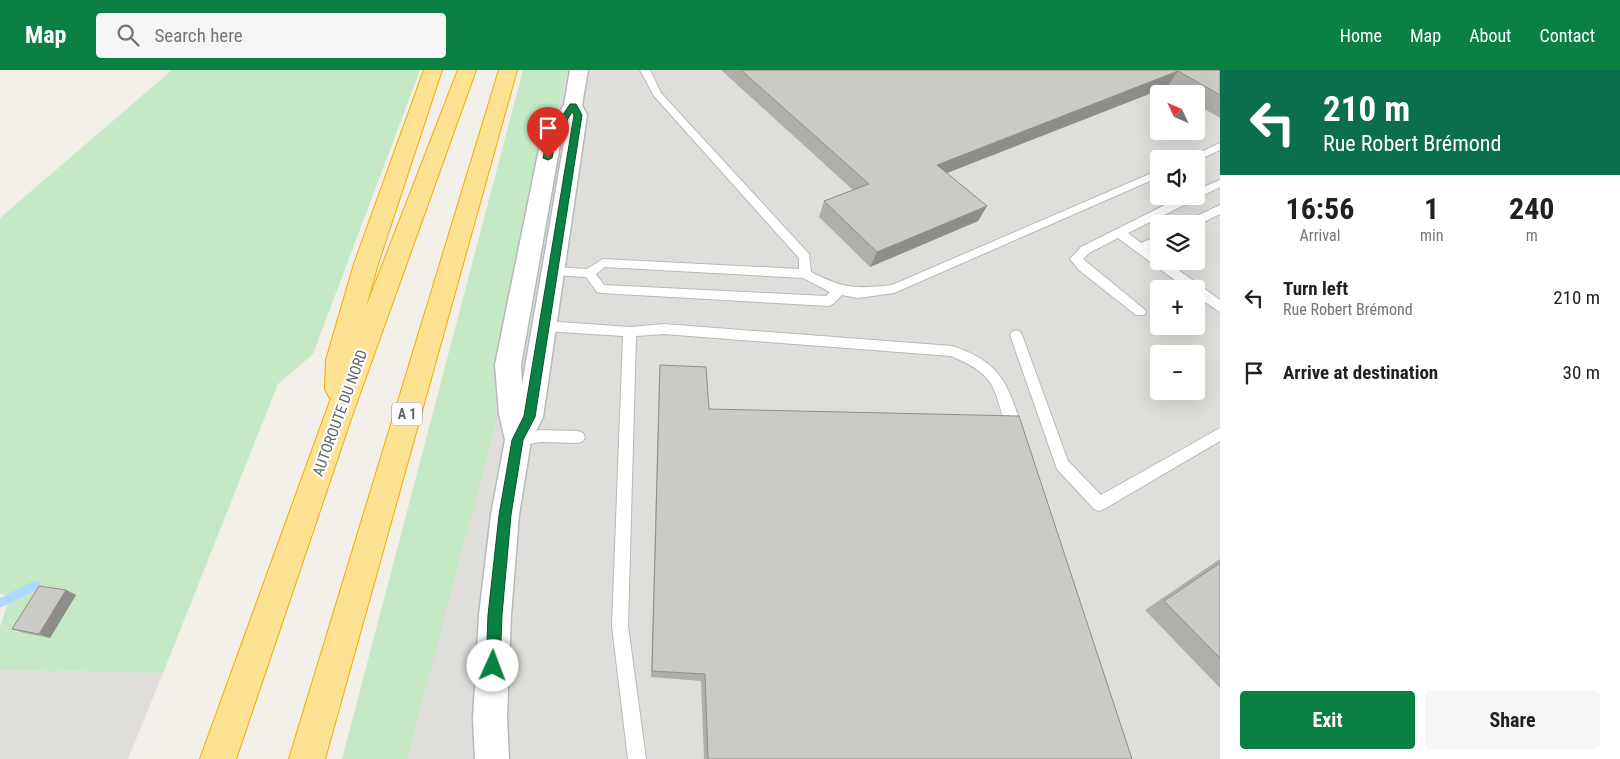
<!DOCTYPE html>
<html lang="en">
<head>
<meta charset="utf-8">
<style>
	:root { --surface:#fff; --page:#f6f6f6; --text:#202124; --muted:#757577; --accent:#0b8043 }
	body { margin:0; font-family:"Roboto Condensed",sans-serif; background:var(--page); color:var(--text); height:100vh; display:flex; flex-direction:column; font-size:19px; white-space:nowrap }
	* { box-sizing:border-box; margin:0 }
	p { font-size:16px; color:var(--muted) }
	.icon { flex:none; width:28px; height:28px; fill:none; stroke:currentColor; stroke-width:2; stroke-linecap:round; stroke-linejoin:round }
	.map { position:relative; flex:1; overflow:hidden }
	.side { display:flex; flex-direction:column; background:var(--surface); width:400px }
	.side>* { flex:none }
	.hud { background:#0b6e4f; color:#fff; overflow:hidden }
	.needle { width:32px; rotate:314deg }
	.fabs { position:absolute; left:1150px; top:15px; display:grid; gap:10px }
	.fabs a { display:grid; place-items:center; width:55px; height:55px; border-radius:5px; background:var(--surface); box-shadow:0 5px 20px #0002; font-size:25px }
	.pin { position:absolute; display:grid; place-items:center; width:42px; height:42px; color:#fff; margin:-51px -21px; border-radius:50% 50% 50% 0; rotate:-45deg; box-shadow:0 0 5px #0007 }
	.pin .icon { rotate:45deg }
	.me { position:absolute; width:55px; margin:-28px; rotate:2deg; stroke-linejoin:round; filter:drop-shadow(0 0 4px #0008) }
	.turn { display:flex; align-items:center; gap:18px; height:105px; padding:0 20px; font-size:22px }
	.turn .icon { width:65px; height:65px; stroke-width:2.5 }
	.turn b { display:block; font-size:35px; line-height:42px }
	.eta { display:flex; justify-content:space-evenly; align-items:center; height:85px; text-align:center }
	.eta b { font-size:30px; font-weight:700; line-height:35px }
	.button { display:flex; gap:10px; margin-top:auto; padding:10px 20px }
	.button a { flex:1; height:58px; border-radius:5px; background:var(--accent); color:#fff; font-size:20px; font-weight:700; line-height:58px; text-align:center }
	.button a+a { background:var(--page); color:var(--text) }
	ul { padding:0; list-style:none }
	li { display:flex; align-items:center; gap:15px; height:75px; padding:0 20px }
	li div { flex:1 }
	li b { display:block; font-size:19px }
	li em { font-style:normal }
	header { display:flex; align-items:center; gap:30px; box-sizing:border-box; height:70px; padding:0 25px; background:var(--accent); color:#fff }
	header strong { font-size:24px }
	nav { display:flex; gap:28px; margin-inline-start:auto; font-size:18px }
	.search { width:350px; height:45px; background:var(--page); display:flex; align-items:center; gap:12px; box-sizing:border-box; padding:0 18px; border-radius:5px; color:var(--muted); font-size:19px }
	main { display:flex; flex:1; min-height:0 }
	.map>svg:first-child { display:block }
	.industrial { fill:#e0deda; fill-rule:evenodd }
	.green { fill:#c5e8c5 }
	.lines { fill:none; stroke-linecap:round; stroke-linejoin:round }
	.stream { stroke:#aadaff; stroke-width:9 }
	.lane-casing { stroke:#b5b8bc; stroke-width:2 }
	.street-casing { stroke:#b5b8bc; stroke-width:3 }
	.highway-casing { stroke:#f9ab00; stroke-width:2 }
	.lane { fill:#fff; fill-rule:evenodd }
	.street { fill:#fff; fill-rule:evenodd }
	.highway { fill:#fde293; fill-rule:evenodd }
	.wall { fill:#afaea9 }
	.shaded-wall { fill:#8f8d8a }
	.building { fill:#cccac5; stroke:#8f8d8a }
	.route { fill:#0b8043; stroke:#07532c }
	.labels { text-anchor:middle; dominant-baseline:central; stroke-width:4.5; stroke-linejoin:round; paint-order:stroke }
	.shield { fill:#fff; stroke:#8f9295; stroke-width:1 }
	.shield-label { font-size:14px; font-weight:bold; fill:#5f6368 }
	.street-label { font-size:15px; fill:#5f6368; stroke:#fff }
</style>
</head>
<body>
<header>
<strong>Map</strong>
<div class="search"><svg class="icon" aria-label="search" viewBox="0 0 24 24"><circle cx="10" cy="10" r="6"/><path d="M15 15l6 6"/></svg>Search here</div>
<nav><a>Home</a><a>Map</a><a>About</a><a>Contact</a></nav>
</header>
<main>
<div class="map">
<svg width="1220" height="689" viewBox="0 0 1220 689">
	<rect width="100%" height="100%" fill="#f1efe8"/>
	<g class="industrial">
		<path d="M537,0H1220V689H360ZM1159,24H1196V61H1159ZM1159,89H1196V126H1159ZM1159,154H1196V191H1159ZM1159,219H1196V256H1159ZM1159,284H1196V321H1159Z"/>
		<path d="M0,600L163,603L128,689H0Z"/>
	</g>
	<g class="green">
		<path d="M172,0H420L313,284L278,314L163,603L0,600V557L10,526L0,524V148Z"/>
		<path d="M523,0H567L558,39L546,63L494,307L497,347L407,689H342Z"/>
	</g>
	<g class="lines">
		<path class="stream" d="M0,533L36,515"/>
		<g class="lane-casing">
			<g id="lane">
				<path d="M640,0H650L661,23L809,184L811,202C844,219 856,219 892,215L1159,100V107L894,223L858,228L842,225L833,234L829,236L601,223L597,222L586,207L553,205L547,201L553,197L587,199L603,189L799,199V188L654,26ZM605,197L803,208L830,222L826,226L604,215L596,204Z"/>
				<path d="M1220,73V80L1196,91V89H1186Z"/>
				<path d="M1220,110V117L1128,163L1141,173L1159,165V174L1149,179L1159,186V191H1166L1220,230V242L1196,226V219H1187L1118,168L1089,183L1083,189L1144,239L1146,242L1144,245H1136L1079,200L1070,189L1081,177L1183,126H1196V120Z"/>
				<path d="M1220,135V144L1196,156V154H1185L1186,151Z"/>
				<path d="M544,251L630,257L664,254L952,276C1004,293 1008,316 1024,364L1022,368L1017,370L1012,368C990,324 1006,309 951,286L664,264L636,266L628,556L646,689H628L612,556L623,266L544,261L540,259L538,256L540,253Z"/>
				<path d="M1016,260L1020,262L1022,265L1068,391L1101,425L1220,358V371L1104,439L1099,441L1094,439L1057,399L1010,265L1012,262Z"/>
				<path d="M540,360L578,361L583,363L585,367L583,371L578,373L540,372L518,376L513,374L511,370L513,366Z"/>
			</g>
		</g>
		<g class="street-casing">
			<path id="street" d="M570,0H588L582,35L587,45L543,347L531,371L519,445L511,545L507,648L509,689H475L473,648L479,545L491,445L505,370L499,344L495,295L541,69L564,35ZM566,61L522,315L521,295L561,69Z"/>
		</g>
		<g class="highway-casing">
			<g id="highway">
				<path d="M424,0H442L378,194L366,237L458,0H476L352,346L236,689H200L331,328L329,327L325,319L326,290L354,194Z"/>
				<path d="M499,0H517L325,689H289Z"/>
			</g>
		</g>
		<use href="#lane" class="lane"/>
		<use href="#street" class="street"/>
		<use href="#highway" class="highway"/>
	</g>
	<g class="wall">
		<path d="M721,0H1220V48L1196,34V24H1179L1167,17L947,103L987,136L978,151L870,197L819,147L824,131L853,120Z"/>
		<path d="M660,295L709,339L1132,689H704L701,611L651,607L659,309Z"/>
		<path d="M1220,489V618L1145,540Z"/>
		<path d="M66,520L76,525L50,568L24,563L12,559Z"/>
	</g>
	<g class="shaded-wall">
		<path d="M1178,1L1167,17L929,110L937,95Z"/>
		<path d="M987,136L978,151L870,197L877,182Z"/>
		<path d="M66,520L76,525L50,568L39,564Z"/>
	</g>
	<g class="building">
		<path d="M741,0H1220V25L1178,1L937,95L987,136L877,182L824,131L869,114Z"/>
		<path d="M660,295L706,297L709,339L1019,346L1132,689H708L705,604L652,601Z"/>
		<path d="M1220,493V588L1164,531Z"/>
		<path d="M39,516L66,520L39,564L12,559Z"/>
	</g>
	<path class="route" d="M570,34H576L582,45L535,347L523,370L511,445L502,545L500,596L498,601L493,604L488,601L486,596L488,545L499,445L512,370L524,346L574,45L572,42L556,69L552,88L548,90L543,88L547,69Z"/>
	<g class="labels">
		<rect class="shield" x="392" y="332.5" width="30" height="23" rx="4"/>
		<g class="shield-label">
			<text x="407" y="344">A 1</text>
		</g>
		<g class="street-label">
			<text transform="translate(340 343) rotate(-70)">AUTOROUTE DU NORD</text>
		</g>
	</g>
</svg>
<div class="fabs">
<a><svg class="needle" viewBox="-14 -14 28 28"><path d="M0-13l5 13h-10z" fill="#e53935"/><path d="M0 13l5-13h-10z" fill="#757577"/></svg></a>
<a><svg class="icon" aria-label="sound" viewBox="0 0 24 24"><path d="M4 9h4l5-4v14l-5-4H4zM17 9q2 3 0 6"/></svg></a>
<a><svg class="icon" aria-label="layers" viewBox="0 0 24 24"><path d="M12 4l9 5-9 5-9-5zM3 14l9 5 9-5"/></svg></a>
<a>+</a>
<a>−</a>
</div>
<div class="pin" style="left:548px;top:88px;background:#d93025"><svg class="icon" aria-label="arrive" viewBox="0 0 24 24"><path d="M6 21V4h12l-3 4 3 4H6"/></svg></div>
<svg class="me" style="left:493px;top:596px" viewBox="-20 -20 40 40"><circle r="19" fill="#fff"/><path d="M0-13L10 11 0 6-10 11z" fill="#0b8043"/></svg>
</div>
<section class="side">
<div class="hud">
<div class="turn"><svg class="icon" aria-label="left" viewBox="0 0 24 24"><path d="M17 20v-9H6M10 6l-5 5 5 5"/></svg><div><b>210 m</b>Rue Robert Brémond</div></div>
</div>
<div class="eta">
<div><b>16:56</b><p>Arrival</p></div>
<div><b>1</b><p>min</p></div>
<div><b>240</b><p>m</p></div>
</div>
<ul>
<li><svg class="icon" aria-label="left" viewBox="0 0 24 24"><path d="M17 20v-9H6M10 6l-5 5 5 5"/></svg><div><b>Turn left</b><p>Rue Robert Brémond</p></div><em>210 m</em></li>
<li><svg class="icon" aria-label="arrive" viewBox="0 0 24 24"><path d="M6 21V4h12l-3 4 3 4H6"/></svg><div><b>Arrive at destination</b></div><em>30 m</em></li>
</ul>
<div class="button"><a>Exit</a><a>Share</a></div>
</section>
</main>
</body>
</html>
